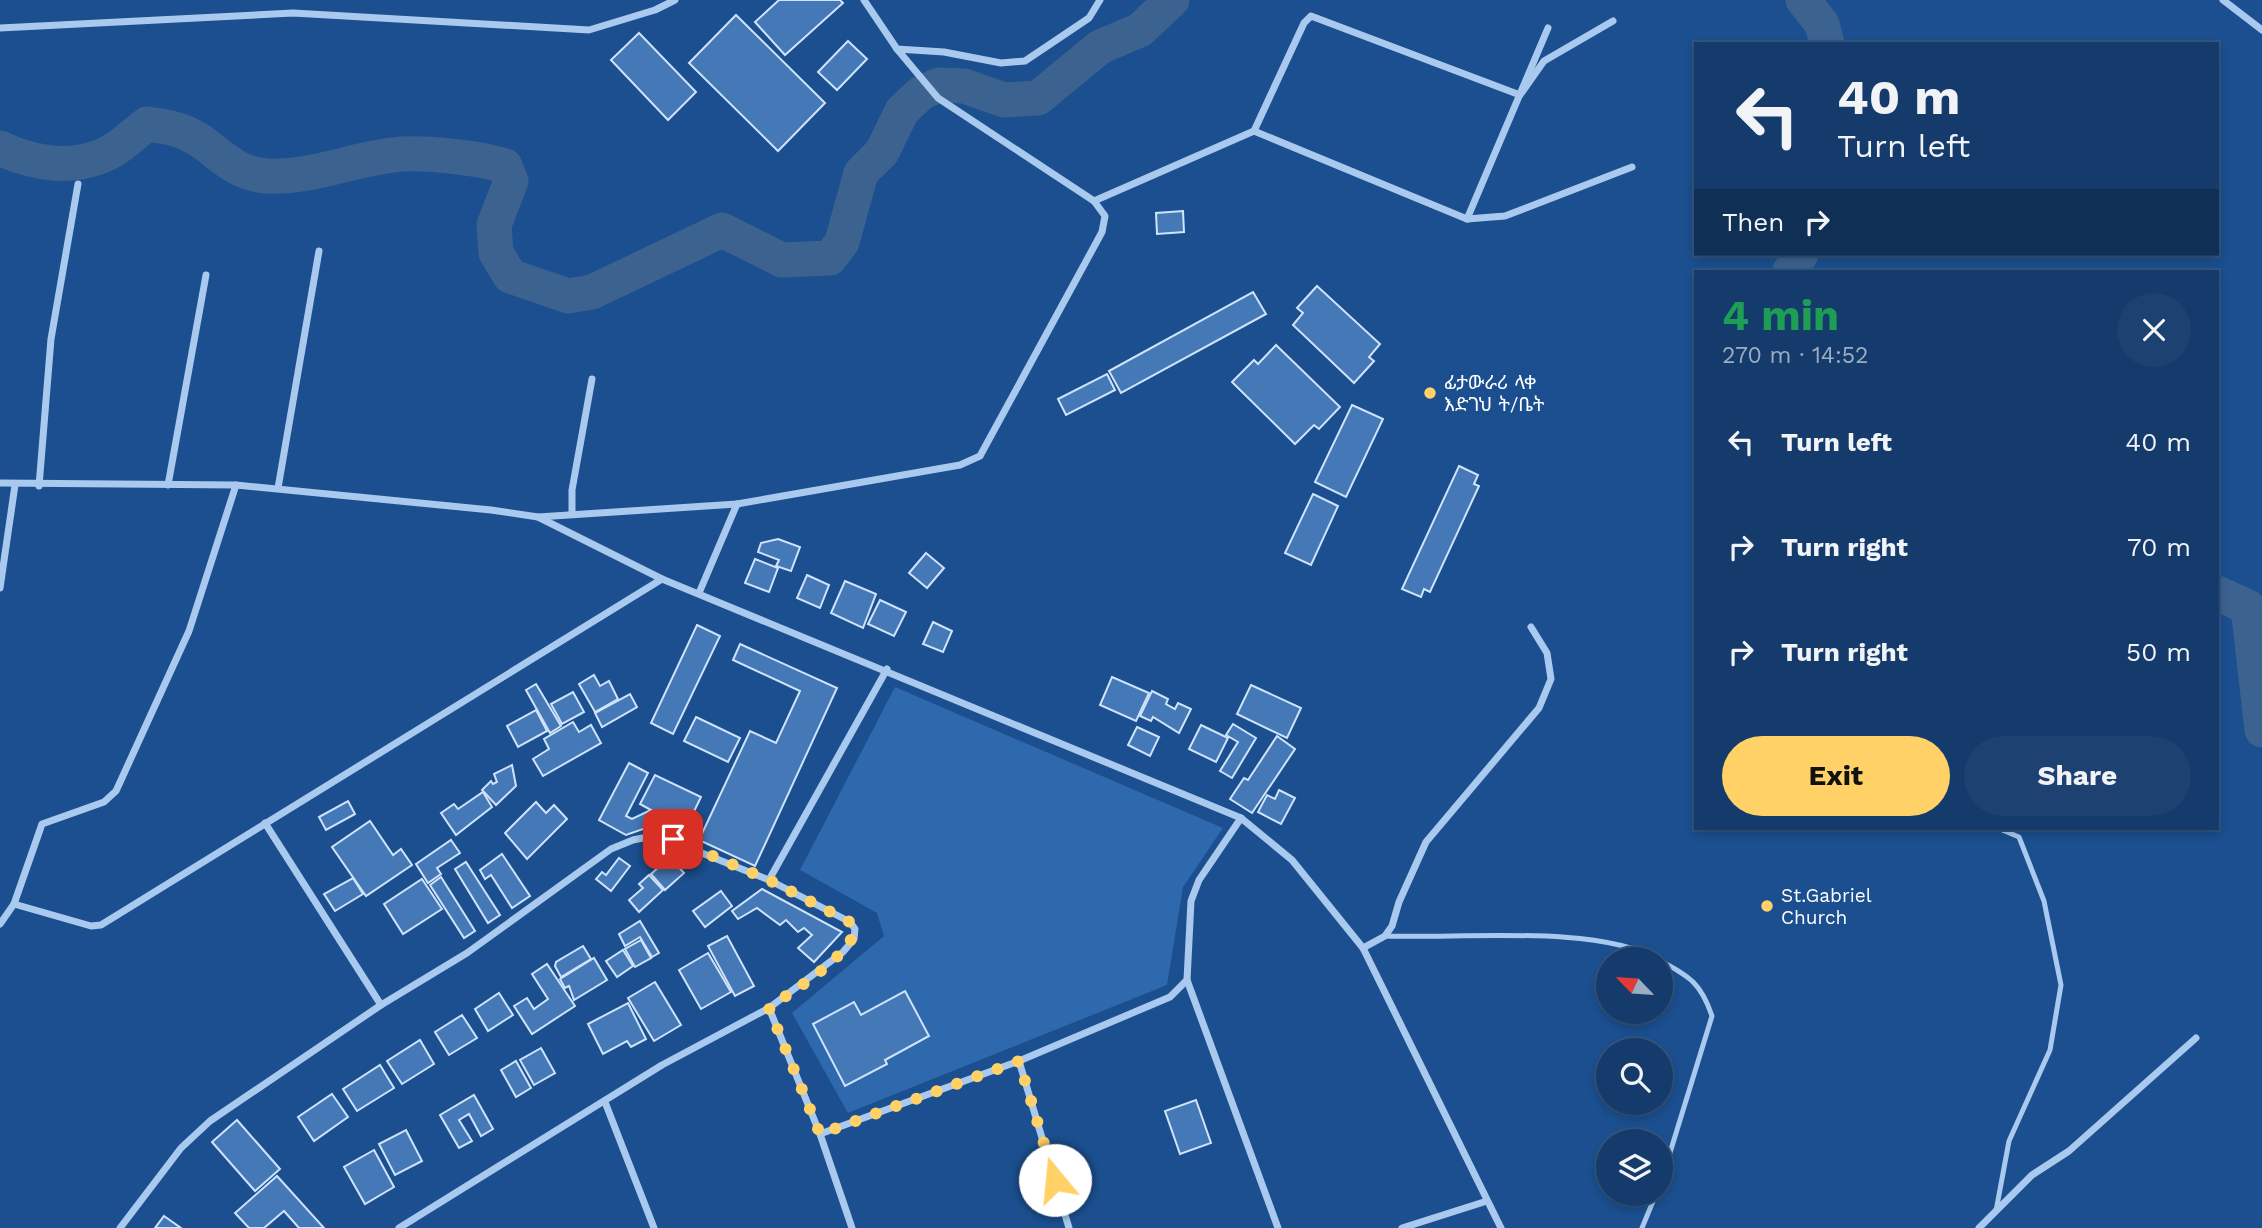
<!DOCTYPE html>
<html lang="en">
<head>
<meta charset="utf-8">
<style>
	:root { --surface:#143b6b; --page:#1d4271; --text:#f1f3f6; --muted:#9dadc1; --line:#33557e; --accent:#ffd166 }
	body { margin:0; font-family:"Work Sans","Noto Sans Ethiopic",sans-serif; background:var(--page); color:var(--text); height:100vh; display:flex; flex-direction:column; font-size:26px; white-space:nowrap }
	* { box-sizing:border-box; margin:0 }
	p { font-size:23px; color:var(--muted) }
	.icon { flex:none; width:38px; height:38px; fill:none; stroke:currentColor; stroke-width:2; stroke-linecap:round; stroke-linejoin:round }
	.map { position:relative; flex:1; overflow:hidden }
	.sheet { position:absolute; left:1694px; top:270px; width:525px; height:560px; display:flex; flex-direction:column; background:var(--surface); border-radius:0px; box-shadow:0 4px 10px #0003,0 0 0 2px var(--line) }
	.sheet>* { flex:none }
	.top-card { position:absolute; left:1694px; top:42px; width:525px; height:214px; border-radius:0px; box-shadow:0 4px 10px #0003,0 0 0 2px var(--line); background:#143b6b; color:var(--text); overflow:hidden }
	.needle { width:46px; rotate:295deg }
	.buttons { position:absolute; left:1596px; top:947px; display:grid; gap:14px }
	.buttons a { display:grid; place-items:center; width:77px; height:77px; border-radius:50%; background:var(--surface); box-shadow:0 4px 10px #0003,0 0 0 2px var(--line); font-size:35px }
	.pin { position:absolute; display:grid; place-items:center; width:60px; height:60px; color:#fff; margin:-30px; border-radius:14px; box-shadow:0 4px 10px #0006 }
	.me { position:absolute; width:77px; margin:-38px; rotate:343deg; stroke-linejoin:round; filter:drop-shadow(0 0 5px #0008) }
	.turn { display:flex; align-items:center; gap:24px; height:147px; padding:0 28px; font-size:32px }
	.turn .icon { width:91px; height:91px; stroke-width:2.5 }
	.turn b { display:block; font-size:49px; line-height:60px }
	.then { display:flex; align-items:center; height:66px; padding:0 28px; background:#0003; gap:14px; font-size:26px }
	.round { display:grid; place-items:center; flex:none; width:74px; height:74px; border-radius:37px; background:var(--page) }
	.head { display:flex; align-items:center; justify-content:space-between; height:119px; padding:0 28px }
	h1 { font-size:42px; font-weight:700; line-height:52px; color:#1e9e55 }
	.primary-button { display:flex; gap:14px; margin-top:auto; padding:14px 28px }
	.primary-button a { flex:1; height:80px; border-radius:42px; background:var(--accent); color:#111; font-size:28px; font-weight:700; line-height:80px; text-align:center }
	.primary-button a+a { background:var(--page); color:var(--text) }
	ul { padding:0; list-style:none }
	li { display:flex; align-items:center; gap:21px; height:105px; padding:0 28px }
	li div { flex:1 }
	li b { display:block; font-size:26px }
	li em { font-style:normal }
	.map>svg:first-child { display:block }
	.green { fill:#2e69ad }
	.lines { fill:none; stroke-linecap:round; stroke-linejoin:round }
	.river { stroke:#3c6290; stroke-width:35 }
	.building { fill:#4478b7; stroke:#cfe3fa; stroke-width:2 }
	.lane { stroke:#a9c9ee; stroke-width:5 }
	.street { stroke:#a9c9ee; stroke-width:7 }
	.route { stroke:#ffd166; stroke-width:12; stroke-dasharray:0 21.6 }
	.poi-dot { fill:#ffd166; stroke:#1b4f8f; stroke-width:2.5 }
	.labels { text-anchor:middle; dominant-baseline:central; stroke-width:6; stroke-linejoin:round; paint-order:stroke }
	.poi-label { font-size:19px; fill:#fff; stroke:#1b4f8f; text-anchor:start }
</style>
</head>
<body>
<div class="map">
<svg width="2262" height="1228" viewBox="0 0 2262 1228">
	<rect width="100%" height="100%" fill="#1b4f8f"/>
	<path class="green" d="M895,687L1223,828L1183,887L1167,985L848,1113L792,1013L884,936L877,913L800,870Z"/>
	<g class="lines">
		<g class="river">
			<path d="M1803,0L1822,24L1827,44"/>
			<path d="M0,148C29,162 65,169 96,158C115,153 132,135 147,124C157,126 168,126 178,130C214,141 225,173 267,176C310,178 351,160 393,155C420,151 480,158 505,166L511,181L494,225L496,253L510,276L568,296L592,292L722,230L782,260L830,258L842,242L861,173L882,152L902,111L921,93L939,85L964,86L1004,100L1038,98L1100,47L1140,30L1172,0"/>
			<path d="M1790,271L1801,254"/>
			<path d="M2217,593L2248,607L2262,730"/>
		</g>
	</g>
	<g class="building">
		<path d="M779,0H840L843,3L785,55L755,22Z"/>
		<path d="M736,15L825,103L778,151L689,63Z"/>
		<path d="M639,33L696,92L668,120L611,60Z"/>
		<path d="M848,41L867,59L837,90L818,72Z"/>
		<path d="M1183,211L1184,232L1157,234L1156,213Z"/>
		<path d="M1317,286L1380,344L1369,357L1374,361L1354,383L1293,325L1303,313L1297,308Z"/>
		<path d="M1253,292L1266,314L1121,393L1109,371Z"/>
		<path d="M1276,345L1340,407L1319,429L1314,425L1295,444L1232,382L1254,360L1258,364Z"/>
		<path d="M1107,374L1115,390L1066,415L1058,399Z"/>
		<path d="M1352,405L1383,419L1346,497L1315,482Z"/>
		<path d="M1459,466L1478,475L1474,484L1479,486L1430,592L1424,589L1421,597L1402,589Z"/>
		<path d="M1313,494L1338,506L1311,565L1285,553Z"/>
		<path d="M778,539L800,547L791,571L776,566L779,560L758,552L761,543Z"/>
		<path d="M926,553L944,568L927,588L909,573Z"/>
		<path d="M755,559L778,568L769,592L745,583Z"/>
		<path d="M807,575L829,585L820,608L797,598Z"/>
		<path d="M845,581L876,594L863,628L831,613Z"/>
		<path d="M880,600L906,612L894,636L868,624Z"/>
		<path d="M933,622L952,631L943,652L923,644Z"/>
		<path d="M697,625L720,636L673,734L651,723Z"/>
		<path d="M740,644L837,688L755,866L699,840L750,731L776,743L800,691L733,660Z"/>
		<path d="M594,675L600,686L609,681L618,699L595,712L579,684Z"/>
		<path d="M1112,677L1149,693L1136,721L1100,705Z"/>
		<path d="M536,684L561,726L550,733L526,690Z"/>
		<path d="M1251,685L1301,708L1287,738L1237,714Z"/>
		<path d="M1152,691L1168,699L1166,704L1175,709L1178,703L1191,709L1179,733L1153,717L1151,721L1140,716Z"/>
		<path d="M573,692L584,712L562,724L551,704Z"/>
		<path d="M630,694L637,707L602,727L595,713Z"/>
		<path d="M536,710L547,731L518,747L507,726Z"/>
		<path d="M696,717L740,738L728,762L684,741Z"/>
		<path d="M573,722L579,732L591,725L601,743L543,776L533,759L549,749L544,739Z"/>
		<path d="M1233,724L1256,738L1232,778L1220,771L1238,742L1226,735Z"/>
		<path d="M1201,725L1228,738L1216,762L1189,749Z"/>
		<path d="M1137,727L1159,737L1150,756L1128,745Z"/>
		<path d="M1277,736L1295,749L1252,813L1230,799L1244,778L1248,780Z"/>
		<path d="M629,763L648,773L626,816L632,819L651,810L640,804L655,775L701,797L686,828L669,820L626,835L599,820Z"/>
		<path d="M512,765L516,786L496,805L482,790L491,781L493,784L497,782L494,774Z"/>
		<path d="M1279,790L1295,798L1281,824L1258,812L1267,795L1275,799Z"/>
		<path d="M483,792L492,807L456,835L441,813L454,804L458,809Z"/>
		<path d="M348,801L355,814L326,830L319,817Z"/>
		<path d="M536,802L546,813L554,805L567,819L527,859L505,833Z"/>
		<path d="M370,821L393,855L401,849L412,865L366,896L332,847Z"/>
		<path d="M451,840L460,853L437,868L441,874L428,883L416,864Z"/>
		<path d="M502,854L530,896L512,908L491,875L485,879L480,870Z"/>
		<path d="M670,857L684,873L665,890L651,874Z"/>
		<path d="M619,858L630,866L611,891L596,879L602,872L606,875Z"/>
		<path d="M466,862L500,915L488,923L455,869Z"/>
		<path d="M649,875L663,890L639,912L629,900L643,888L639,884Z"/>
		<path d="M441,877L475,931L464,938L430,885Z"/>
		<path d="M353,878L363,894L335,911L324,894Z"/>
		<path d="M422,879L442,909L403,934L384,904Z"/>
		<path d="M762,889L842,932L814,962L798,948L812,935L804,928L798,932L786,920L780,925L757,908L738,919L732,911Z"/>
		<path d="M721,891L732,906L705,927L693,911Z"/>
		<path d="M640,921L659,953L652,957L640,937L625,946L619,934Z"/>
		<path d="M727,936L754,986L735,996L708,946Z"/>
		<path d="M641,940L651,958L635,967L625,949Z"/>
		<path d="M583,946L591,959L561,977L555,966L556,962Z"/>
		<path d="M623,950L633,966L617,977L606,961Z"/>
		<path d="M708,953L731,992L701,1009L679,970Z"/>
		<path d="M594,958L607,980L574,1000L569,986L565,988L560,979Z"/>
		<path d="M547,964L575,1006L532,1034L514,1006L527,998L534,1009L548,999L532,974Z"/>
		<path d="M655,982L681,1025L654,1041L628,998Z"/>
		<path d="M905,991L929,1036L885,1060L887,1064L845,1086L813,1024L854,1002L861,1015Z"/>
		<path d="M499,993L513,1015L488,1031L475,1009Z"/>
		<path d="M628,1003L646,1039L631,1047L627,1041L603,1054L588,1024Z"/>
		<path d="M462,1015L477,1038L449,1055L435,1032Z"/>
		<path d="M420,1040L434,1064L402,1084L387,1061Z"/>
		<path d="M541,1048L555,1073L534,1085L520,1060Z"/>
		<path d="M516,1061L531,1088L516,1097L501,1070Z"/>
		<path d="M380,1065L394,1088L357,1111L343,1089Z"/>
		<path d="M332,1094L348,1117L314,1141L298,1117Z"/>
		<path d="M474,1095L493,1129L481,1136L469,1114L459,1120L472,1141L459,1148L440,1115Z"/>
		<path d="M1196,1100L1211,1143L1180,1154L1165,1111Z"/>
		<path d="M237,1120L280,1169L255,1191L212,1142Z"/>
		<path d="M406,1130L422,1161L395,1175L379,1144Z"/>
		<path d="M374,1150L394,1187L365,1204L344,1167Z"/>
		<path d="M277,1176L324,1228H299L284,1211L264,1228H249L235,1213Z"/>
		<path d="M164,1216L181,1228H155Z"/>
	</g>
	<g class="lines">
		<g class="lane">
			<path d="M1972,828L2000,829L2019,837L2044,901L2061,985L2050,1050L2009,1141L1996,1211"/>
			<path d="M1385,936C1458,939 1597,924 1657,959"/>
			<path d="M1661,961C1690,977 1701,983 1712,1016L1661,1182"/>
			<path d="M1642,1228L1656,1194"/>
		</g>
		<g class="street">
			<path d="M864,0L897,49L944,52L1001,63L1025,61L1089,18L1100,0"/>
			<path d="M2223,0L2262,30"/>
			<path d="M0,28L293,13L589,30L655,10L675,0"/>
			<path d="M1254,131L1304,23L1311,16L1520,95L1544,61L1613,21"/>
			<path d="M1094,201L1254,131L1467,219L1505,216L1632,167"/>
			<path d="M1467,219L1548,28"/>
			<path d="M0,483L236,485L491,510L538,517L662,579L101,925L91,926L14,904L0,924"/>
			<path d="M168,485L206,275"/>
			<path d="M39,486L51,339L78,184"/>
			<path d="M278,488L319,251"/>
			<path d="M572,514V490L592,379"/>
			<path d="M538,517L737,504L960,465L980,456L1102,232L1105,216L1094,201L938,98L897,49"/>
			<path d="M662,579L1241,818L1292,860L1363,948L1501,1228"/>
			<path d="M0,588L15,485"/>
			<path d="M699,593L737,504"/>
			<path d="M265,823L381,1005"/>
			<path d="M14,904L42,824L104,802L116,791L189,631L236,485"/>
			<path d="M1363,948L1385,936L1392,926L1399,902L1426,842L1539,708L1551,679L1547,653L1531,627"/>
			<path d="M1187,980L1278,1228"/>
			<path d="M769,1008L820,1134L852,1228"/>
			<path d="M1019,1061L1069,1228"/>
			<path d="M605,1102L654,1228"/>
			<path d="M820,1134L1019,1061L1170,997L1187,980L1191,901L1199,880L1241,818"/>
			<path d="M120,1228L181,1148L210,1121L381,1005L467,953L611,849L633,840L657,835L769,880L887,669"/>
			<path d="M399,1228L662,1065L769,1008L843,952L854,939L855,929L850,922L769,880"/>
			<path d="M1402,1228L1487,1201"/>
			<path d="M1979,1228L2032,1175L2069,1151L2196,1038"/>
		</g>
	</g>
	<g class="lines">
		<path class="route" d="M673,839L769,880L850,922L855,929C850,957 792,991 769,1008L820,1134L1019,1061L1055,1180"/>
	</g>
	<g class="poi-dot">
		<circle cx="1430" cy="393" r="7"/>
		<circle cx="1767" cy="906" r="7"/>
	</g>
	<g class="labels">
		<g class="poi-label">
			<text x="1444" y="382">ፊታውራሪ ላቀ<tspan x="1444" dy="22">እድገህ ት/ቤት</tspan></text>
			<text x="1781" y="895">St.Gabriel<tspan x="1781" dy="22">Church</tspan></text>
		</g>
	</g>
</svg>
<div class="buttons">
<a><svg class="needle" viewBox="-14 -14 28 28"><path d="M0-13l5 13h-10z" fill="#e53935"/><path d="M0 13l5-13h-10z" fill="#9dadc1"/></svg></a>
<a><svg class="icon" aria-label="search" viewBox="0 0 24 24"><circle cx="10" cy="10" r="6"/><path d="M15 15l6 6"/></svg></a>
<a><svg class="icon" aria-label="layers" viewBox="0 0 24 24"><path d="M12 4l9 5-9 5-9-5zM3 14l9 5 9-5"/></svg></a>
</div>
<div class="pin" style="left:673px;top:839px;background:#d93025"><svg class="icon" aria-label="arrive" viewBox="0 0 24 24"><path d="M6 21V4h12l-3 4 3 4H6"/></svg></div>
<svg class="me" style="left:1055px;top:1180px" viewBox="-20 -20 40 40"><circle r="19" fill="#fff"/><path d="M0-13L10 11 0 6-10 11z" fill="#ffd166"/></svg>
<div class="top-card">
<div class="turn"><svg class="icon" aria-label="left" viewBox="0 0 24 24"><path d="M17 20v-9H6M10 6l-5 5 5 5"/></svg><div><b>40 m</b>Turn left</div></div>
<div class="then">Then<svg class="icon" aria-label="right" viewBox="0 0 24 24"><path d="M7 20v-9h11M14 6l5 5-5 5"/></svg></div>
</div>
<section class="sheet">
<div class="head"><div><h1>4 min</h1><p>270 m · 14:52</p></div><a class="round"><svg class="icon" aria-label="close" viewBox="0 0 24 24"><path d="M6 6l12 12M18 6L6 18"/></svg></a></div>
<ul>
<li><svg class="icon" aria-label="left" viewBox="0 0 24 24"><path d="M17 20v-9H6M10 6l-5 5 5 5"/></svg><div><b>Turn left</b></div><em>40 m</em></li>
<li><svg class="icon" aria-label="right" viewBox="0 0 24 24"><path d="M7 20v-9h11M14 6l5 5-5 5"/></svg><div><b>Turn right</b></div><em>70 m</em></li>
<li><svg class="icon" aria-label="right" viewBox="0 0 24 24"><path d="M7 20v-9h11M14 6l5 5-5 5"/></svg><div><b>Turn right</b></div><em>50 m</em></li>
</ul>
<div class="primary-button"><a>Exit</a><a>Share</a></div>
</section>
</div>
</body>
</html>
